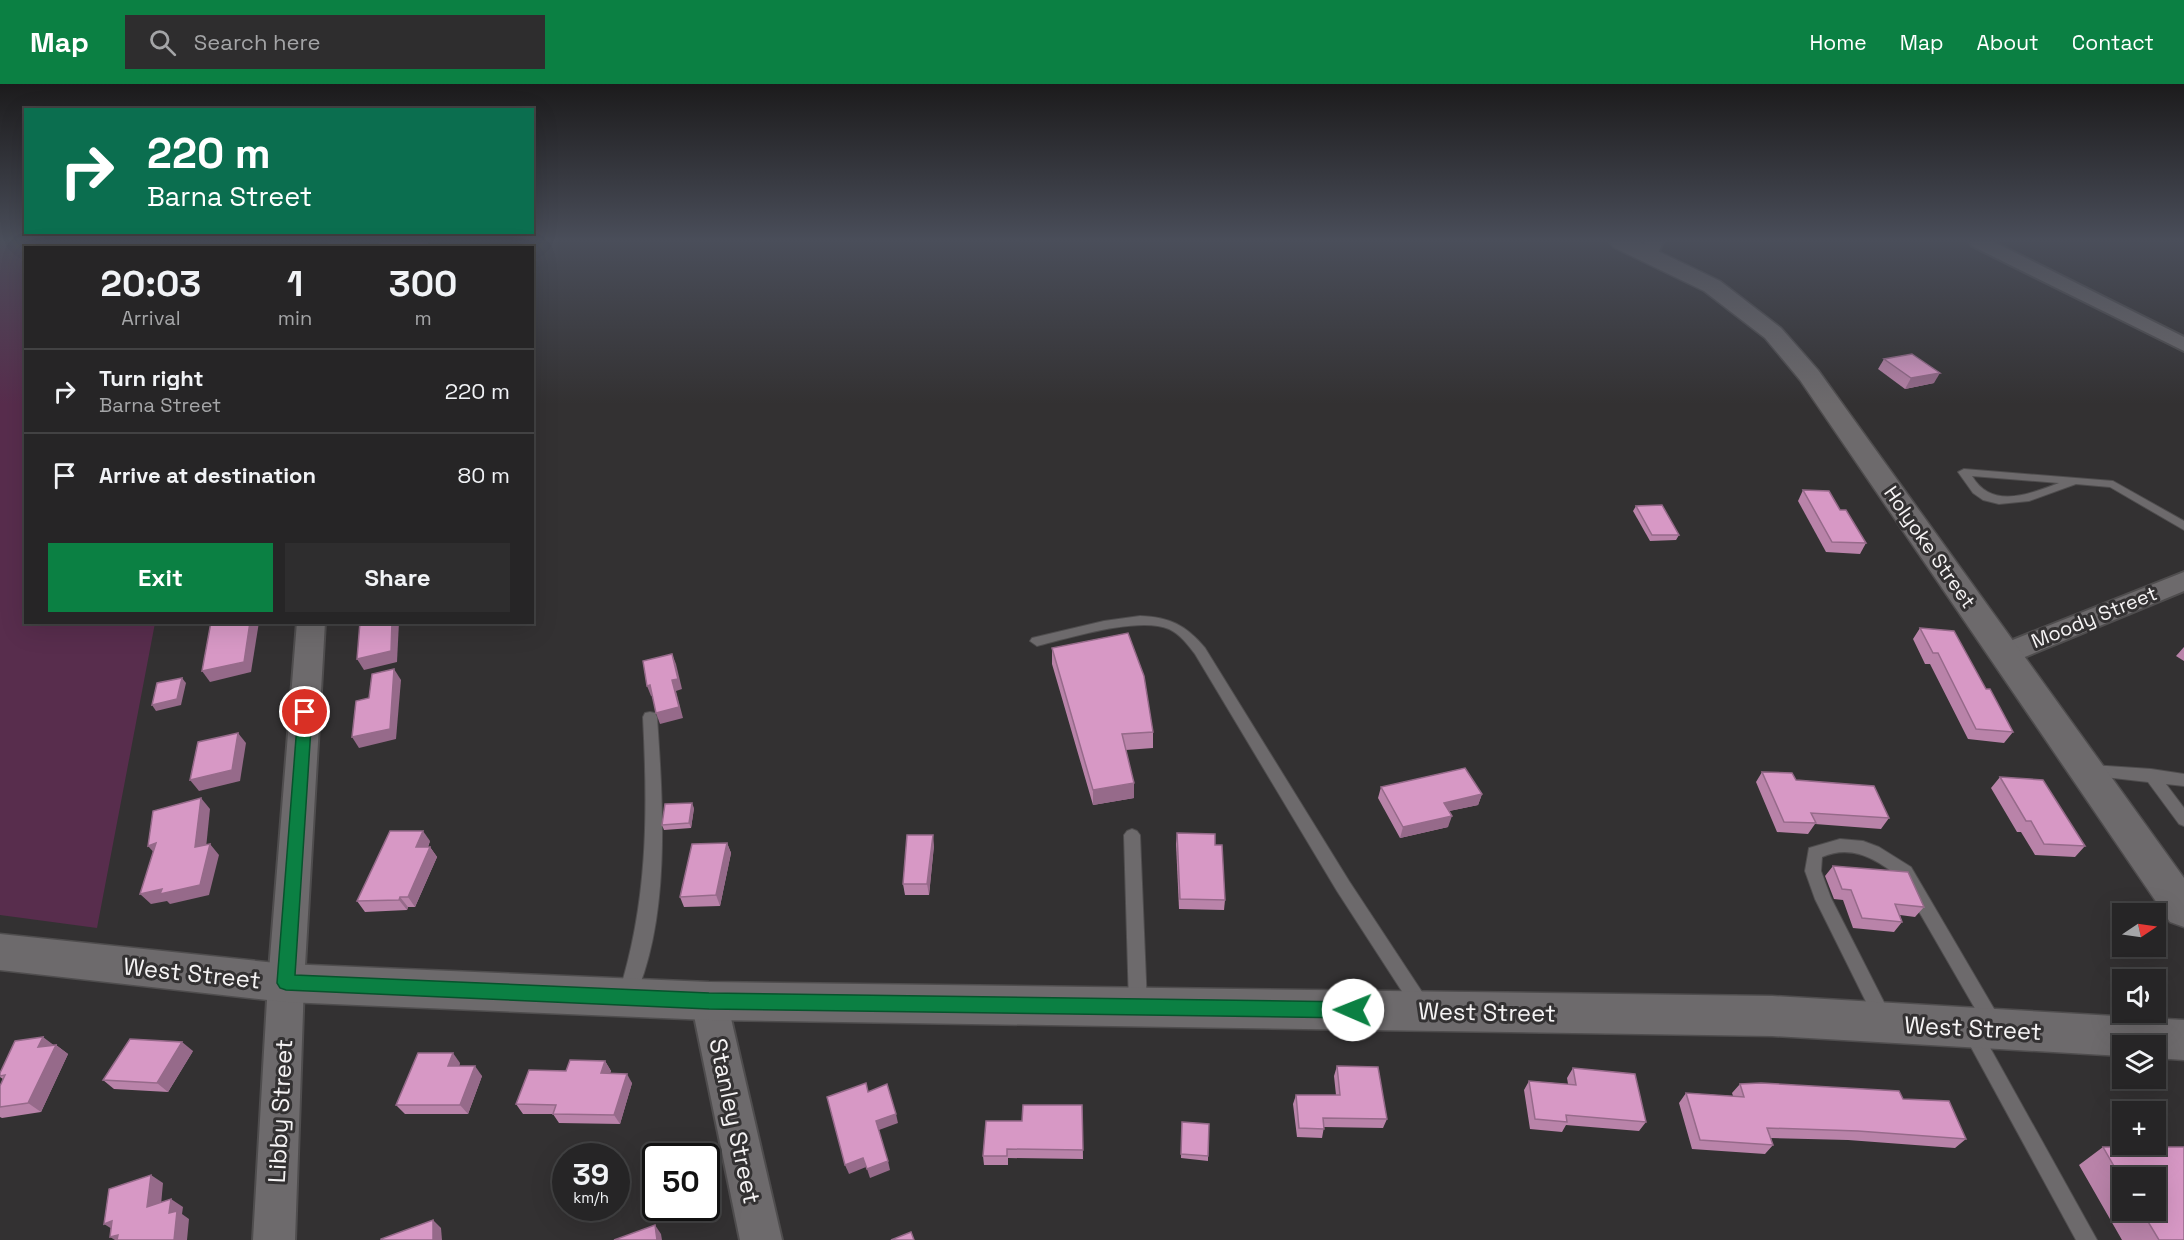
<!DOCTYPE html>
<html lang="en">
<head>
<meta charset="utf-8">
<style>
	:root { --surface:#262526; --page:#2e2d2e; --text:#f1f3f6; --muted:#a4a5a7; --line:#424243; --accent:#0b8043 }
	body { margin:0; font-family:"Space Grotesk",sans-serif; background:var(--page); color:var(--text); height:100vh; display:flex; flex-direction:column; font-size:22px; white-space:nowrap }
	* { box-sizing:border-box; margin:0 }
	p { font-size:20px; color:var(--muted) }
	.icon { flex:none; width:33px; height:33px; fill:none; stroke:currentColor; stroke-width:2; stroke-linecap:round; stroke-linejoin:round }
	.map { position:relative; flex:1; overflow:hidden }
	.panel { position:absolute; left:24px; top:162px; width:510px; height:378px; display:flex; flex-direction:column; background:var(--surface); border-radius:0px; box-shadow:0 6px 24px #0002,0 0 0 2px var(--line) }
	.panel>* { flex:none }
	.top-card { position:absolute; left:24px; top:24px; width:510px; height:126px; border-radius:0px; box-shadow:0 6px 24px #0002,0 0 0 2px var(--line); background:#0b6e4f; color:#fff; overflow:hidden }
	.needle { width:39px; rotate:77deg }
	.fabs { position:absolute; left:2112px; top:819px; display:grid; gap:12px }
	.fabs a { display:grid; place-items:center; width:54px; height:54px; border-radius:0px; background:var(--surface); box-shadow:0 6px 24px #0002,0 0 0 2px var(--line); font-size:30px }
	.speed { position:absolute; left:552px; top:1059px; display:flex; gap:12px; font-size:30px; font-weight:700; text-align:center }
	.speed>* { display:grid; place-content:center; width:78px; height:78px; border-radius:50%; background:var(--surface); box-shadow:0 6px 24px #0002,0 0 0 2px var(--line); line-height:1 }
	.speed small { font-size:15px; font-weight:400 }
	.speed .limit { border:3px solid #111; border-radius:9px; background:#fff; color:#111 }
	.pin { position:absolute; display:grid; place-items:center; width:51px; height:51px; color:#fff; margin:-26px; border:3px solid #fff; border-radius:50%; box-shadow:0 2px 6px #0007 }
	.me { position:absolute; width:66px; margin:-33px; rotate:271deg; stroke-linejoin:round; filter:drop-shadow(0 0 4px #0008) }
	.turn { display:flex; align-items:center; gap:21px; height:126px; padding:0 24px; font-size:27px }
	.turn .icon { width:78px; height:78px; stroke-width:2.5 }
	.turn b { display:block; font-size:42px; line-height:51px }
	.eta { display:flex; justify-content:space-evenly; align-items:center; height:102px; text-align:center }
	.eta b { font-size:36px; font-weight:700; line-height:42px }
	.cta { display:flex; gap:12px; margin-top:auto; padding:12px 24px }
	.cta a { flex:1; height:69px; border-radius:0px; background:var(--accent); color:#fff; font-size:24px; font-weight:700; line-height:69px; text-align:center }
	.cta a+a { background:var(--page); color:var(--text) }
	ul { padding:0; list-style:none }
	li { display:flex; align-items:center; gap:18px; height:84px; padding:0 24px; border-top:2px solid var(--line) }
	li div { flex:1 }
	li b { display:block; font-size:22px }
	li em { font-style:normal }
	header { display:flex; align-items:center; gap:36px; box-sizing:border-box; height:84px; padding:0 30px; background:var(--accent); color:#fff }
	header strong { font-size:28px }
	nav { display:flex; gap:33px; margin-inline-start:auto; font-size:21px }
	.search { width:420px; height:54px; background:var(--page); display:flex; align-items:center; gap:15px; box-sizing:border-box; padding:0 21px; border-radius:0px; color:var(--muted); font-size:22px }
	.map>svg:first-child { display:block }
	.green { fill:#582d4d }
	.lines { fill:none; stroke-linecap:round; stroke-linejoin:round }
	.lane-casing { stroke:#4f4d4e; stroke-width:2 }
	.street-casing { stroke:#4f4d4e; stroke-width:4 }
	.secondary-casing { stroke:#4f4d4e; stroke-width:3 }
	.lane { fill:#6d6a6c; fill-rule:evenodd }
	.street { fill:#6d6a6c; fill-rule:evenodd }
	.secondary { fill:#6d6a6c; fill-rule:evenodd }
	.wall { fill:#b983a9; fill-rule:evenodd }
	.shaded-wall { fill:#966a8a }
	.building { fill:#d798c5; stroke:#966a8a; stroke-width:1.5 }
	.route { fill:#0b8043; stroke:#07532c; stroke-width:1.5 }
	.labels { text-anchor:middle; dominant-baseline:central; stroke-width:6; stroke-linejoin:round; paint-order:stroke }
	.street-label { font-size:20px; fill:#f5f3f4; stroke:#333132 }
	.near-street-label { font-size:24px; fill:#f5f3f4; stroke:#333132 }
</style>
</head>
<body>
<header>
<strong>Map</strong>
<div class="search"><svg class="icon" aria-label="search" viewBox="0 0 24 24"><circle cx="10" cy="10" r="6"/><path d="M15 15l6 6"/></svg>Search here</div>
<nav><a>Home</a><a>Map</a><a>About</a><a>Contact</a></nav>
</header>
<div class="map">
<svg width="2184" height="1156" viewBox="0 0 2184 1156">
	<rect width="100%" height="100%" fill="#333132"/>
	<path class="green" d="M0,158H241L240,164H26V538L155,539L97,844L0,831Z"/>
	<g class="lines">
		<g class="lane-casing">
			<g id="lane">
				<path d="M1964,385L2113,397L2184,437V446L2110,403L2076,400L2029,417L1999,420L1983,416L1973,409L1958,388ZM1972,392L2059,399C2029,410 1992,426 1972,392Z"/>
				<path d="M1140,532C1169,533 1186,541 1205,564L1349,797L1428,917L1431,923L1428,929L1422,931L1416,929L1337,807L1195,570C1188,561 1180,550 1169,545C1139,532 1069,554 1037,562L1030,557L1032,554L1104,537Z"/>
				<path d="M650,628L655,629L657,633C663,721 671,836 633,917L627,920L621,917L618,912C648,818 648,730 643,633L645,629Z"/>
				<path d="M2092,681L2151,685L2184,690V702L2166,700L2184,724V742L2179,740L2148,698L2087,691L2085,687L2087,683Z"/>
				<path d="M1132,745L1137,747L1140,751L1147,921L1144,927L1138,929L1132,927L1129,921L1124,751L1127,747Z"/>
				<path d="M1840,755L1863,757L1879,763L1911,783L2000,935L2003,941L2000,947L1994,949L1988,947L1899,793C1876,775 1852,760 1822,773L1821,787L1831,814L1891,932L1888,938L1882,940L1876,938L1815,815L1805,787L1809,764Z"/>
				<path d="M1972,940L1978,942L2097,1156H2076L1966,954L1963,948L1966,942Z"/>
			</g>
		</g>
		<g class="street-casing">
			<g id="street">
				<rect x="330" y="158" width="18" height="6"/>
				<path d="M1645,158H1663L1656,174H1642L1640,170Z"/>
				<path d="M1970,158H1994L2184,253V267L1972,162Z"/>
				<path d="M2184,488V507L2015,577L2005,580L1995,577L1991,570L1995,563Z"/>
				<path d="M297,538H325L304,899L295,1156H253L268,899Z"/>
				<path d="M709,900L722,905L727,917L782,1156H740L691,917L696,905Z"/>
			</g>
		</g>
		<g class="secondary-casing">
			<g id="secondary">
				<path d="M1610,158H1639L1720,197L1781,244L1818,286L2184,794V843L2170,838L1800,296L1765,254L1704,207L1613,163Z"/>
				<path d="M0,850L286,880L709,898L1772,912L2184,936V976L2156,974V962H2122V972L1772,952L709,936L286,918L0,886Z"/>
			</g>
		</g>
		<use href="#lane" class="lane"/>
		<use href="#street" class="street"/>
		<use href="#secondary" class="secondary"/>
	</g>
	<g class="wall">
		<path d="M1884,275L1934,299L1905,305L1878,285Z"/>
		<path d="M1803,406L1840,426L1866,459L1860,470L1826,468L1798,417Z"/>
		<path d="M1636,422L1679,451L1676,456L1650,457L1633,427Z"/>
		<path d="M1920,544L1986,605L2013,648L2004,659L1968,655L1930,580H1925L1913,555Z"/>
		<path d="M2184,563V577L2176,572Z"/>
		<path d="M1052,564L1153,648V664L1126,666L1134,699V714L1093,721L1052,580Z"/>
		<path d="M1762,688L1796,696L1889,734L1881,745L1815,740L1808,750L1777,748L1756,698Z"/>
		<path d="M2000,693L2085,762L2075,773L2035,771L2021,748H2017L1991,704Z"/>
		<path d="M1381,703L1482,710L1478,721L1449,727L1448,743L1400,754L1378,714Z"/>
		<path d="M694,724L691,744L664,746L662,741Z"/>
		<path d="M1177,749L1215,761L1225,816L1224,826L1179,825L1176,760Z"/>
		<path d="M430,757L428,763H430L437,773L415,823H408L407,826L365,828L357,817Z"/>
		<path d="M727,759L731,769L720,822L684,823L680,813Z"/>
		<path d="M934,761L929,811H905L903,800Z"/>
		<path d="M1833,782L1924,823L1915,833L1900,831L1902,838L1894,848L1853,844L1843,816L1834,815L1825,792Z"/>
		<path d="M53,961H56L68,970L41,1028L2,1034L0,1033V1002L3,995L0,993V989Z"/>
		<path d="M193,967L168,1008L114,1005L103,996Z"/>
		<path d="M605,977L611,987L610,989L632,999L620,1040L559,1039L553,1030H523L516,1020L566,987Z"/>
		<path d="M460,979L459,982L482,992L468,1030H405L396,1021Z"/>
		<path d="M1337,982L1387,1035L1383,1044L1324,1043L1322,1054L1297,1053L1293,1020L1296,1011H1336L1334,992Z"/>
		<path d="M1573,984L1646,1038L1639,1047L1566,1041L1562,1048L1530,1045L1524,1006L1529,997L1568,1000L1567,994Z"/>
		<path d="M1740,1000L1903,1015L1966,1055L1955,1064L1848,1056L1771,1054L1773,1061L1765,1070L1692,1065L1679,1019L1686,1009L1733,1012L1732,1009Z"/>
		<path d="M1082,1021L1083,1075L1008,1074V1081H984L983,1072L1022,1037Z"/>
		<path d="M1182,1038L1208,1072V1077L1181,1074Z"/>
		<path d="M2103,1063L2184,1156H2122L2079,1081ZM2122,1094L2156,1126H2122Z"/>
	</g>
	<g class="shaded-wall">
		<path d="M424,158H428V164H423Z"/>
		<path d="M1940,289L1934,299L1905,305L1911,294Z"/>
		<path d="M250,538H259L251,588L210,598L202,587Z"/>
		<path d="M392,538H399L397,578L364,586L357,575Z"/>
		<path d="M672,570L676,580L682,605L676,607L683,634L660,640L656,629L672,596Z"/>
		<path d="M394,585L401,596L396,655L359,664L352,653Z"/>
		<path d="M182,594L186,599L181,621L156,627L152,621Z"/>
		<path d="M650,601L654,612H651L647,602Z"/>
		<path d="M238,649L246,659L240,697L199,707L190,696Z"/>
		<path d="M1134,699V714L1093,721V706Z"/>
		<path d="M1482,710L1478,721L1440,729L1444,719Z"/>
		<path d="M201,714L210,725L205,774L195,763Z"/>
		<path d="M692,719L694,724L691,744L689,739Z"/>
		<path d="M1452,732L1448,743L1400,754L1403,743Z"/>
		<path d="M423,747L430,757L423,774L416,763Z"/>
		<path d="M933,751L934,761L929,811L927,800Z"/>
		<path d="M156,759L157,772L148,762Z"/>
		<path d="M727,759L731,769L720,822L716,811Z"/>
		<path d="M210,760L219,771L209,811L170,820L167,817L151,820L140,810Z"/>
		<path d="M430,763L437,773L415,823L408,813Z"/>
		<path d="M400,813L408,823L407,826L399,816Z"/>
		<path d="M43,953L55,962L56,961L68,970L41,1028L28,1019L38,963Z"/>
		<path d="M182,958L193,967L168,1008L157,999Z"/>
		<path d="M453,969L460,979L455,992L448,982Z"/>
		<path d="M605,977L611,987L607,998L601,989Z"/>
		<path d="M475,982L482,992L468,1030L460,1021Z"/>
		<path d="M627,990L632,999L620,1040L614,1031Z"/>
		<path d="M896,1030L898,1039L879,1046L876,1037Z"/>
		<path d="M863,1074L866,1083L849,1090L845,1081Z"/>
		<path d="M888,1077L890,1086L870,1094L867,1085Z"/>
		<path d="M151,1091L163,1099L160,1132L147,1123Z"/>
		<path d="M171,1115L183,1123L182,1130L189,1135L187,1156H174L169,1129Z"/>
		<path d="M433,1136L441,1144L442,1156H433Z"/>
		<path d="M112,1137L117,1148L104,1140Z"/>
		<path d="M655,1141L661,1150L662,1156H657Z"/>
		<path d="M118,1151L126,1156H115L110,1153Z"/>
	</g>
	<g class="building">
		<path d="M380,158H424L423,164H380Z"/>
		<path d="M1912,270L1940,289L1911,294L1884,275Z"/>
		<path d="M1803,406L1829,407L1840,426H1846L1866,459L1832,458Z"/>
		<path d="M1662,421L1679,451H1652L1636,422Z"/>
		<path d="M211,538H250L244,578L202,587Z"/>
		<path d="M360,538H392L391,567L357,575Z"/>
		<path d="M1920,544L1954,547L1986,605H1990L2013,648L1976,645L1938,569H1933Z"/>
		<path d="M1128,549L1144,592L1153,648L1122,650L1134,699L1093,706L1052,564Z"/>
		<path d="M672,570L678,595L672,596L679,623L656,629L650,601L647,602L643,577Z"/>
		<path d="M394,585L390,645L352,653L356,617L369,614L372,590Z"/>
		<path d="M182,594L177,615L152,621L157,599Z"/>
		<path d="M238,649L232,686L190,696L198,658Z"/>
		<path d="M1465,684L1482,710L1444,719L1452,732L1403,743L1381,703Z"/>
		<path d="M1762,688L1792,689L1796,696L1874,702L1889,734L1811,729L1816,739L1784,738Z"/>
		<path d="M2000,693L2043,696L2085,762L2044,760L2031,737H2026Z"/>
		<path d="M201,714L195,763L210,760L200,801L160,810L162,805L140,810L156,759L148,762L153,727Z"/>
		<path d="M692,719L689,739L662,741L665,720Z"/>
		<path d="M390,747H423L416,763H430L408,813H400L399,816L357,817Z"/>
		<path d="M1177,749L1215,750V761H1222L1225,816L1180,815Z"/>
		<path d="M907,751H933L927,800H903Z"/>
		<path d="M727,759L716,811L680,813L692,760Z"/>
		<path d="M1833,782L1908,788L1924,823L1895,820L1902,838L1862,834L1851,806L1842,805Z"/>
		<path d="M43,953L38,963L56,961L28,1019L0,1023V1002L5,991L0,992V989L15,957Z"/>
		<path d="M130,955L182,958L157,999L103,996Z"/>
		<path d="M418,969H453L448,982H475L460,1021H396Z"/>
		<path d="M570,976L605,977L601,989L627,990L614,1031L553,1030L556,1021L516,1020L529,986L566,987Z"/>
		<path d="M1337,982L1378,983L1387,1035L1323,1034L1324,1045L1299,1044L1296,1011H1340Z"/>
		<path d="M1573,984L1635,990L1646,1038L1566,1031L1567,1038L1535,1035L1529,997L1576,1001Z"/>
		<path d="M866,999L868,1008L887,1000L896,1030L876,1037L888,1077L867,1085L863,1074L845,1081L827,1013Z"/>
		<path d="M1761,999L1899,1007L1903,1015L1949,1017L1966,1055L1858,1047L1767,1044L1773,1061L1700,1056L1686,1009L1744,1013L1740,1000Z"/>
		<path d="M1023,1021H1082L1083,1066L1007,1065V1072H983L986,1037H1022Z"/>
		<path d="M1182,1038L1209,1040L1208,1072L1181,1070Z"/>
		<path d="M2103,1063H2184V1156H2159L2141,1126H2156V1094H2122V1096Z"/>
		<path d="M151,1091L147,1123L171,1115L169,1129L177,1127L174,1156H117L118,1151L110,1153L112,1137L104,1140L109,1105Z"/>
		<path d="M433,1136V1156H381V1155Z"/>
		<path d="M655,1141L657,1156H614Z"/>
		<path d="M911,1148L914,1156H891Z"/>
	</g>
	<linearGradient id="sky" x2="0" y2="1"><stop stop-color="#1c1b1c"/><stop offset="0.49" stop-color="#4a4e5a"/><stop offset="1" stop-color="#4a4e5a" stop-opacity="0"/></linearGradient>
	<rect width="2184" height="320" fill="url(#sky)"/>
	<path class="route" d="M305,623L312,628L295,891L709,909L1353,918L1360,920L1362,926L1360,932L1353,934L709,925L286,906L280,904L277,899L298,628Z"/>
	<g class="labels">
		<g class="street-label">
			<text transform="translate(1930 463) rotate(55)">Holyoke Street</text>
			<text transform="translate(2094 533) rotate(-22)">Moody Street</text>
		</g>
		<g class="near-street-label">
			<text transform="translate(192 889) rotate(6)">West Street</text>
			<text transform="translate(1487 928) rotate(1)">West Street</text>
			<text transform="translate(1973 944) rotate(3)">West Street</text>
			<text transform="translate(280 1027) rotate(-87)">Libby Street</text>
			<text transform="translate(735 1037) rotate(78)">Stanley Street</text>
		</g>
	</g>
</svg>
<div class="fabs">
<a><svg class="needle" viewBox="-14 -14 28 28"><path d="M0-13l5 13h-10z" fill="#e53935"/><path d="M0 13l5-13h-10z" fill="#a4a5a7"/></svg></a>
<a><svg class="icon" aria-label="sound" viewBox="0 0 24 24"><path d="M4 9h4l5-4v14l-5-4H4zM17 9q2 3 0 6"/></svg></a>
<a><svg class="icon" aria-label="layers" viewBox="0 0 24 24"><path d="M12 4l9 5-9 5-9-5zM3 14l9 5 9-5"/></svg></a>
<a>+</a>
<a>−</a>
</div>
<div class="speed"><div>39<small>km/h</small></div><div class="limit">50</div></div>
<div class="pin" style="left:305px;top:628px;background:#d93025"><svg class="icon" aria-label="arrive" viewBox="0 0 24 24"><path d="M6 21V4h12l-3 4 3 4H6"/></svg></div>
<svg class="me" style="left:1353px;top:926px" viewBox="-20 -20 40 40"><circle r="19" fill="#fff"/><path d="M0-13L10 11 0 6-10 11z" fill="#0b8043"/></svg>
<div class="top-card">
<div class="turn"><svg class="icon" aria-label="right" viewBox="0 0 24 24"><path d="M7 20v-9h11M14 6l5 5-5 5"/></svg><div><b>220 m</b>Barna Street</div></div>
</div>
<section class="panel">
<div class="eta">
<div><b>20:03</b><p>Arrival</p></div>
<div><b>1</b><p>min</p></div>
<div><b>300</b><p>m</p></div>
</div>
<ul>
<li><svg class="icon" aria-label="right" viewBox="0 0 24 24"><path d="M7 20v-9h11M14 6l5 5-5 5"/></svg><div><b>Turn right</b><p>Barna Street</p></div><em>220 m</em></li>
<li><svg class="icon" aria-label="arrive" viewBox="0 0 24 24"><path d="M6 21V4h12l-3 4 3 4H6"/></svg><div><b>Arrive at destination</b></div><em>80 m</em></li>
</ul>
<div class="cta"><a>Exit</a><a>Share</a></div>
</section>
</div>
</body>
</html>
